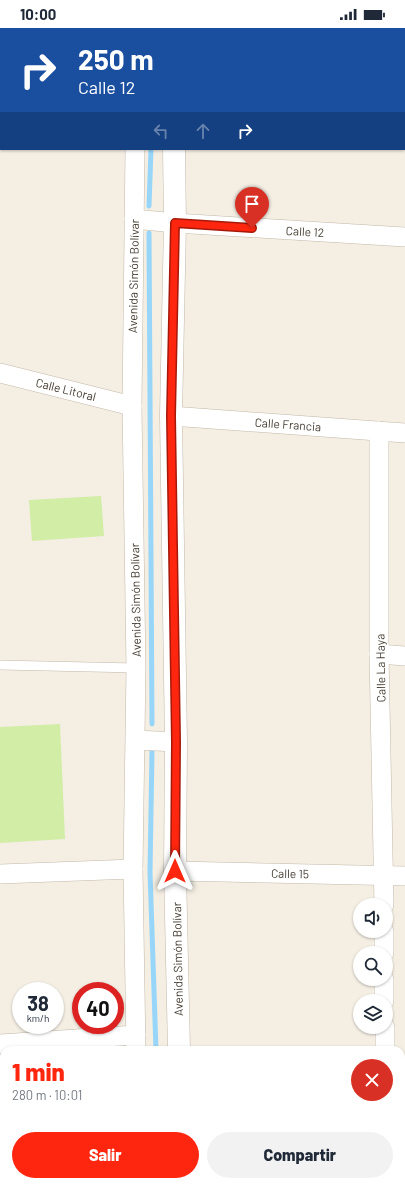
<!DOCTYPE html>
<html lang="es">
<head>
<meta charset="utf-8">
<style>
	:root { --surface:#fff; --page:#f2f2f3; --text:#1f2937; --muted:#747a83; --accent:#ff260f }
	body { margin:0; font-family:Barlow,sans-serif; background:var(--page); color:var(--text); height:100vh; display:flex; flex-direction:column; font-size:15px; white-space:nowrap }
	* { box-sizing:border-box; margin:0 }
	p { font-size:13px; color:var(--muted) }
	.icon { flex:none; width:22px; height:22px; fill:none; stroke:currentColor; stroke-width:2; stroke-linecap:round; stroke-linejoin:round }
	.map { position:relative; flex:1; overflow:hidden }
	.details { position:absolute; left:0px; top:1018px; width:405px; height:140px; display:flex; flex-direction:column; background:var(--surface); border-radius:12px 12px 0 0; box-shadow:0 1px 3px #0004 }
	.details>* { flex:none }
	.guide { position:absolute; left:0px; top:0px; width:405px; height:122px; box-shadow:0 1px 3px #0004; background:#1a4fa0; color:#fff; overflow:hidden }
	.buttons { position:absolute; left:353px; top:870px; display:grid; gap:8px }
	.buttons a { display:grid; place-items:center; width:40px; height:40px; border-radius:50%; background:var(--surface); box-shadow:0 1px 3px #0004; font-size:20px }
	.speed { position:absolute; left:12px; top:954px; display:flex; gap:8px; font-size:20px; font-weight:700; text-align:center }
	.speed>* { display:grid; place-content:center; width:52px; height:52px; border-radius:50%; background:var(--surface); box-shadow:0 1px 3px #0004; line-height:1 }
	.speed small { font-size:10px; font-weight:400 }
	.speed .limit { border:6px solid #d22; background:#fff; color:#111 }
	.pin { position:absolute; display:grid; place-items:center; width:34px; height:34px; color:#fff; margin:-41px -17px; border-radius:50% 50% 50% 0; rotate:-45deg; box-shadow:0 0 4px #0007 }
	.pin .icon { rotate:45deg }
	.me { position:absolute; width:44px; margin:-22px; rotate:0deg; stroke-linejoin:round; filter:drop-shadow(0 0 3px #0008) }
	.turn { display:flex; align-items:center; gap:14px; height:84px; padding:0 12px; font-size:18px }
	.turn .icon { width:52px; height:52px; stroke-width:2.5 }
	.turn b { display:block; font-size:28px; line-height:34px }
	.lanes { display:flex; align-items:center; height:38px; padding:0 12px; background:#0003; justify-content:center; gap:20px; direction:ltr }
	.lanes .off { opacity:.35 }
	.round { display:grid; place-items:center; flex:none; width:42px; height:42px; border-radius:21px; background:var(--page) }
	.overview { display:flex; align-items:center; justify-content:space-between; height:68px; padding:0 12px }
	h1 { font-size:24px; font-weight:800; line-height:30px; color:var(--accent) }
	.action { display:flex; gap:8px; margin-top:auto; padding:8px 12px }
	.action a { flex:1; height:46px; border-radius:24px; background:var(--accent); color:#fff; font-size:16px; font-weight:800; line-height:46px; text-align:center }
	.action a+a { background:var(--page); color:var(--text) }
	.status { display:flex; justify-content:space-between; align-items:center; height:28px; padding:0 20px; background:var(--surface); direction:ltr }
	.status svg { height:11px; fill:currentColor }
	.map>svg:first-child { display:block }
	.park { fill:url(#park-dots) }
	.pitch { fill:#d1eda6 }
	.lines { fill:none; stroke-linecap:round; stroke-linejoin:round }
	.stream { stroke:#97d6f9; stroke-width:5 }
	.service-casing { stroke:#c3b8a8; stroke-width:10 }
	.minor-casing { stroke:#c3b8a8; stroke-width:20 }
	.tertiary-casing { stroke:#c3b8a8; stroke-width:23 }
	.service { stroke:#fff; stroke-width:9 }
	.minor { stroke:#fff; stroke-width:19 }
	.tertiary { stroke:#fff; stroke-width:22 }
	.route-casing { stroke:#a6190a; stroke-width:10 }
	.route { stroke:#ff260f; stroke-width:7 }
	.labels { text-anchor:middle; dominant-baseline:central; stroke-width:3; stroke-linejoin:round; paint-order:stroke }
	.street-label { font-size:12px; fill:#463e33; stroke:#fff }
</style>
</head>
<body>
<div class="status"><b>10:00</b><svg viewBox="0 0 49 12"><path d="M0 12V9h3v3zM5 12V6h3v6zM10 12V3h3v9zM15 12V0h3v12zM26 1h20v11H26zM47 4h2v5h-2z"/></svg></div>
<div class="map">
<svg width="405" height="1158" viewBox="0 0 405 1158">
	<defs>
		<pattern id="park-dots" width="8" height="8" patternUnits="userSpaceOnUse"><rect width="8" height="8" fill="#d1eda6"/><path d="M2 2h.1M6 6h.1" fill="none" stroke="#b5cc8f" stroke-width="1.8" stroke-linecap="round"/></pattern>
	</defs>
	<rect width="100%" height="100%" fill="#f4eee3"/>
	<path class="park" d="M405,1082V1158H396V1154H401V1084Z"/>
	<g class="pitch">
		<path d="M101,468L104,508L32,513L29,472Z"/>
		<path d="M60,696L65,811L0,815V699Z"/>
	</g>
	<g class="lines">
		<g class="stream">
			<path d="M156,1V0"/>
			<path d="M149,178L151,121"/>
			<path d="M149,205L152,696"/>
			<path d="M152,723L150,844L156,1022"/>
			<path d="M161,1154V1158"/>
		</g>
		<g class="service-casing">
			<path id="service" d="M0,637L136,640"/>
		</g>
		<g class="minor-casing">
			<g id="minor">
				<path d="M136,1V0"/>
				<path d="M404,23H405"/>
				<path d="M135,121L132,378L136,640L133,841L136,1022"/>
				<path d="M134,191L175,195L405,209"/>
				<path d="M0,345L132,378"/>
				<path d="M171,388L405,405"/>
				<path d="M379,403V626L384,877"/>
				<path d="M379,626L405,628"/>
				<path d="M136,712L176,714"/>
				<path d="M175,843L405,848"/>
				<path d="M0,846L133,841"/>
				<path d="M384,903V925"/>
				<path d="M384,951V973"/>
				<path d="M385,999V1022"/>
				<path d="M0,1016L136,1007"/>
				<path d="M401,1073H405"/>
				<path d="M141,1154V1158"/>
				<path d="M387,1154V1158"/>
			</g>
		</g>
		<g class="tertiary-casing">
			<g id="tertiary">
				<path d="M173,1V0"/>
				<path d="M174,121L175,195L171,388L176,714L175,843L179,1022"/>
				<path d="M182,1154V1158"/>
			</g>
		</g>
		<use href="#service" class="service"/>
		<use href="#minor" class="minor"/>
		<use href="#tertiary" class="tertiary"/>
	</g>
	<g class="lines">
		<g class="route-casing">
			<path id="route" d="M175,843L176,714L171,388L175,195L252,200"/>
		</g>
		<use href="#route" class="route"/>
	</g>
	<g class="labels">
		<g class="street-label">
			<text transform="translate(305 203) rotate(3)">Calle 12</text>
			<text transform="translate(133 248) rotate(-89)">Avenida Simón Bolívar</text>
			<text transform="translate(66 361) rotate(14)">Calle Litoral</text>
			<text transform="translate(288 396) rotate(4)">Calle Francia</text>
			<text transform="translate(135 572) rotate(-91)">Avenida Simón Bolívar</text>
			<text transform="translate(380 640) rotate(-91)">Calle La Haya</text>
			<text transform="translate(290 845) rotate(1)">Calle 15</text>
			<text transform="translate(177 931) rotate(-91)">Avenida Simón Bolívar</text>
		</g>
	</g>
</svg>
<div class="buttons">
<a><svg class="icon" aria-label="sound" viewBox="0 0 24 24"><path d="M4 9h4l5-4v14l-5-4H4zM17 9q2 3 0 6"/></svg></a>
<a><svg class="icon" aria-label="search" viewBox="0 0 24 24"><circle cx="10" cy="10" r="6"/><path d="M15 15l6 6"/></svg></a>
<a><svg class="icon" aria-label="layers" viewBox="0 0 24 24"><path d="M12 4l9 5-9 5-9-5zM3 14l9 5 9-5"/></svg></a>
</div>
<div class="speed"><div>38<small>km/h</small></div><div class="limit">40</div></div>
<div class="pin" style="left:252px;top:200px;background:#d93025"><svg class="icon" aria-label="arrive" viewBox="0 0 24 24"><path d="M6 21V4h12l-3 4 3 4H6"/></svg></div>
<svg class="me" style="left:175px;top:843px" viewBox="-20 -20 40 40"><path d="M0-17L14 15 0 8-14 15z" fill="#ff260f" stroke="#fff" stroke-width="4"/></svg>
<div class="guide">
<div class="turn"><svg class="icon" aria-label="right" viewBox="0 0 24 24"><path d="M7 20v-9h11M14 6l5 5-5 5"/></svg><div><b>250 m</b>Calle 12</div></div>
<div class="lanes"><svg class="icon off" aria-label="left" viewBox="0 0 24 24"><path d="M17 20v-9H6M10 6l-5 5 5 5"/></svg><svg class="icon off" aria-label="ahead" viewBox="0 0 24 24"><path d="M12 20V5M6 11l6-6 6 6"/></svg><svg class="icon" aria-label="right" viewBox="0 0 24 24"><path d="M7 20v-9h11M14 6l5 5-5 5"/></svg></div>
</div>
<section class="details">
<div class="overview"><div><h1>1 min</h1><p>280 m · 10:01</p></div><a class="round" style="background:#d93025;color:#fff"><svg class="icon" aria-label="close" viewBox="0 0 24 24"><path d="M6 6l12 12M18 6L6 18"/></svg></a></div>
<div class="action"><a>Salir</a><a>Compartir</a></div>
</section>
</div>
</body>
</html>
